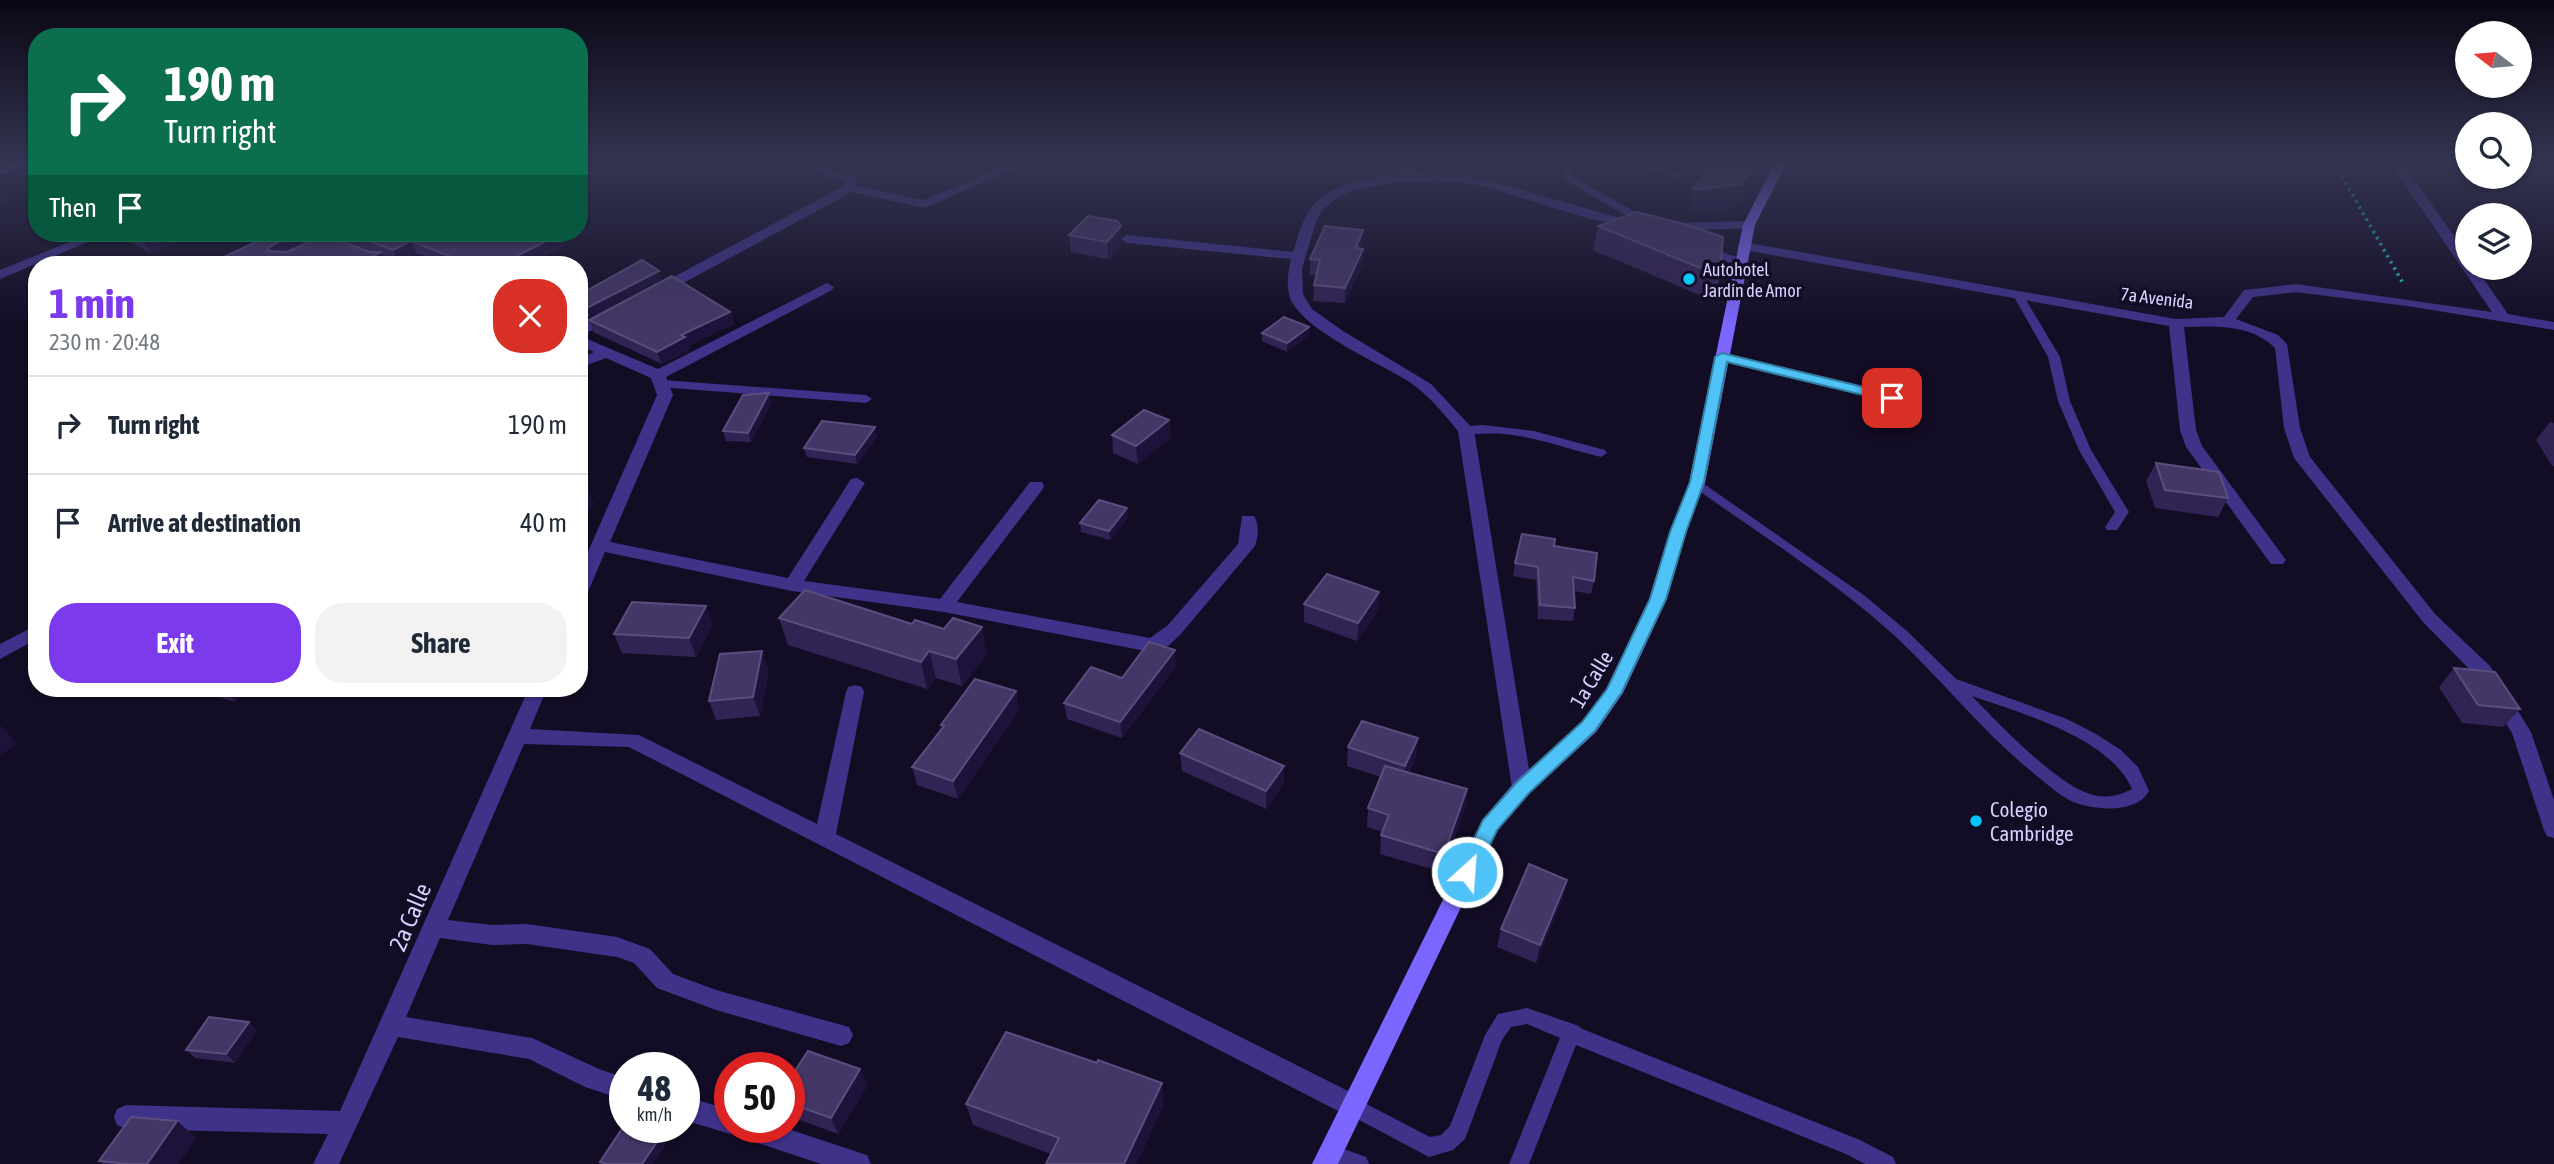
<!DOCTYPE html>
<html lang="en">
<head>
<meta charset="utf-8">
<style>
	:root { --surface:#fff; --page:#f2f2f3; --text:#1f2937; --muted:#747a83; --line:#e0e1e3; --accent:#7c3aed }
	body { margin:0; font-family:"Asap Condensed",sans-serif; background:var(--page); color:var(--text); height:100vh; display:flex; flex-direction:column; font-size:26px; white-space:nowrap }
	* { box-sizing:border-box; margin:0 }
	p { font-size:23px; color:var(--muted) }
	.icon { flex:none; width:38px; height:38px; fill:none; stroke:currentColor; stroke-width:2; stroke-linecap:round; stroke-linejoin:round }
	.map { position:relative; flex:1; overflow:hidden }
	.panel { position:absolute; left:28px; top:256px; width:560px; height:441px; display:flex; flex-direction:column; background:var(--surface); border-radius:28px; box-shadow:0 2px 5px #0004 }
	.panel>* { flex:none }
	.hud { position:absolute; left:28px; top:28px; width:560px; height:214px; border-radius:28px; box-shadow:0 2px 5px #0004; background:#0b6e4f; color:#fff; overflow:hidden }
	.needle { width:46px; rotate:286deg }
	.controls { position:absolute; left:2455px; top:21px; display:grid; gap:14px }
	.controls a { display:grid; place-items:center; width:77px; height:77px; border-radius:50%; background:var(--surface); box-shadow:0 2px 5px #0004; font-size:35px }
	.speed { position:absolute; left:609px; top:1052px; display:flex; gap:14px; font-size:35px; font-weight:700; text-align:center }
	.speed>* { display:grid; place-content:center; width:91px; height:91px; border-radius:50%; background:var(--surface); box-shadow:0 2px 5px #0004; line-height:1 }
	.speed small { font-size:18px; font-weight:400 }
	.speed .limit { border:10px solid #d22; background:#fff; color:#111 }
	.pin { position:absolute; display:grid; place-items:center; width:60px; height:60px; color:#fff; margin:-30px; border-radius:14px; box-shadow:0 4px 10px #0006 }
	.me { position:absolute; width:77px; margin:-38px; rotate:26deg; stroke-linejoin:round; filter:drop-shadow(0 0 5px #0008) }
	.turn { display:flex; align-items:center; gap:24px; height:147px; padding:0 21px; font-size:32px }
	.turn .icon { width:91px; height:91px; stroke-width:2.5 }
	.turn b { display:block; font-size:49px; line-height:60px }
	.then { display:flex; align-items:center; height:66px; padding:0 21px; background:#0003; gap:14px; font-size:26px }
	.round { display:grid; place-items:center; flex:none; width:74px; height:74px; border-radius:28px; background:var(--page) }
	.overview { display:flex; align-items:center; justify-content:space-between; height:119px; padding:0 21px }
	h1 { font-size:42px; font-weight:700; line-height:52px; color:var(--accent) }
	.cta { display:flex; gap:14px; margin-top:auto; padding:14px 21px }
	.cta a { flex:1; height:80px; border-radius:28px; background:var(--accent); color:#fff; font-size:28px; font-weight:700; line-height:80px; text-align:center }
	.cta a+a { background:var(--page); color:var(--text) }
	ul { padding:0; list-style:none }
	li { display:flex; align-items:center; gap:21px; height:98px; padding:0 21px; border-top:2px solid var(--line) }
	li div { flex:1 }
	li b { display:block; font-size:26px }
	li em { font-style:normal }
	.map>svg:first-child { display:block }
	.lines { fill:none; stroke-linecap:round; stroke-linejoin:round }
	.path { stroke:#21bac2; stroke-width:3.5; stroke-dasharray:2.5 4.5; stroke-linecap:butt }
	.lane { fill:#3e3289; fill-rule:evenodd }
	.street { fill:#3e3289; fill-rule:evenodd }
	.secondary { fill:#7b67ff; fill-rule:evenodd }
	.wall { fill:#322355 }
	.shaded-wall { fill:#1e123a }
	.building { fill:#443667; stroke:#5b4e7f; stroke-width:2 }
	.route { fill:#4fc3f7; stroke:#337fa1; stroke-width:2 }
	.poi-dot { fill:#00c7fb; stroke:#130c25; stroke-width:2.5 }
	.labels { text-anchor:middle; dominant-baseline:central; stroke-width:7; stroke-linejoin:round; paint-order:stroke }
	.far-poi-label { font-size:18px; fill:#dad0ff; stroke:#130c25; text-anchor:start }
	.far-street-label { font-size:18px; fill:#dad0ff; stroke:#130c25 }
	.street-label { font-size:21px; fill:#dad0ff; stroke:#130c25 }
	.poi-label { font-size:21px; fill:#dad0ff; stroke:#130c25; text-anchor:start }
	.near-street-label { font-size:24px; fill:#dad0ff; stroke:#130c25 }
</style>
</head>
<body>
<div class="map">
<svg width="2554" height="1164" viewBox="0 0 2554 1164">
	<rect width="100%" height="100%" fill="#130c25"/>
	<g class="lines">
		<path class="path" d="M2335,164L2404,285"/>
		<g class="lane">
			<path d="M1569,164H1580L1572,172L1573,177L1649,220V224H1641L1565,180L1562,171Z"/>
			<path d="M1633,164H1650L1678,172L1685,164H1696L1680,178Z"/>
			<path d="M2018,292L2023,295L2060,357L2070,401L2091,450L2129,512L2117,530H2107L2105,527L2115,512L2079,450L2058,401L2048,357L2013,295Z"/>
			<path d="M1722,354L1920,401L1922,404L1916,408L1718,359L1716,357Z"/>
			<path d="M663,380L866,395L872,399L866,403L659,387V381Z"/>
			<path d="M1483,425L1534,431L1605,450L1607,453L1601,457C1568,449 1537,437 1503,434C1490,432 1469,437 1460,430L1466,426Z"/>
			<path d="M1697,479L1865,596L1907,631L1956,679L2067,719L2096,734L2121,750L2138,767L2149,791C2136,815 2092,810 2071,801C2058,794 2048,785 2037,776C1985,735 1945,683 1897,638C1835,581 1761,535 1692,486L1691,483L1692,480ZM1972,696C2021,713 2110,738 2132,789C2119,796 2104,799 2090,794C2055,783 1998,723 1972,696Z"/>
			<path d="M1527,1008L1579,1026L1580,1028L1860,1140L1893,1157L1896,1164H1865L1846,1154L1576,1045L1529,1164H1509L1560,1038L1527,1024L1511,1027L1502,1040L1465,1139L1453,1150L1429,1157L1346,1113L1343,1106L1346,1099L1353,1097L1430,1137L1441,1135L1450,1126L1485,1035L1498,1014Z"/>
			<path d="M1330,1144L1366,1157L1369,1164H1331L1323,1161L1320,1154L1323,1147Z"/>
		</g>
		<g class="street">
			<path d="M818,164H830L827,168L856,177L857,186L924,200L1008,164H1025L925,208L852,192L663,294H653V288L844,186L845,182L816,172L814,169Z"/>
			<path d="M1387,164H1402L1418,173L1481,178L1640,224L1634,228L1590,219L1480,185L1442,181L1396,182L1355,190L1337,198L1322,210L1315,225L1302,269L1303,294L1312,309L1343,331L1431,384L1474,430L1532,788L1529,794L1522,796L1515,794L1512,788L1458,431C1443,413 1429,395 1408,381C1377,362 1309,333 1292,302C1285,289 1288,273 1291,259L1127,243L1121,239L1127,235L1293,252C1298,238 1301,223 1309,211C1327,183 1372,176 1402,174Z"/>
			<path d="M2391,164H2403L2468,256V268H2476L2508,314L2554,322V330L2414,307L2296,292L2253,297L2236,319L2278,335L2287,344L2300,428L2310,457L2435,614L2490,666L2531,732L2554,800V838L2547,836L2544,830L2512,733L2476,676L2423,622L2294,458L2284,428L2275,348C2251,324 2215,326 2184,327L2196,430L2202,446L2283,556L2286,560L2283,564H2271L2186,447L2180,430L2169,326L1744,250L1737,246L1744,242L2176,319L2224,317L2244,290L2296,284L2492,312Z"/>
			<path d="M1749,221L1754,222V228L1672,231L1666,227L1672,223Z"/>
			<path d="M92,233H109L0,279V270Z"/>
			<path d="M300,233H317L348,246L341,250L336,249Z"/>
			<path d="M1699,244L1745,260L1747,263L1740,267L1694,251V245Z"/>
			<path d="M827,283L834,287L832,290L666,377L673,395L610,542L788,578L851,479L857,478L865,483L804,581L940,599L1030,482H1042L1044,486L1042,490L957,602L1150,638L1168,625L1238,544L1242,516H1254C1260,526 1258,536 1255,546L1180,635L1168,646L1151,652L944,612L792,591L605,552L588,592L579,598V572L657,395L651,378L606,358L579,368V359L594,352L579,345V326L607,312H617V318L580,336L658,369Z"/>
			<path d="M37,625V639L0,659V644Z"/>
			<path d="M855,685L862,687L864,692L836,834L1362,1098L1365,1106L1362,1114L1353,1118L1344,1114L629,747L524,744L448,920L492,925L527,924L617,937L650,949L673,974L716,990L849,1027L853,1035L849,1043L841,1046L716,1010L657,988L634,963L617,957L527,944L492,945L440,938L406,1017L532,1038L599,1069L625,1078V1100L585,1087L529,1059L398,1037L339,1164H313L328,1134L126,1129L117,1125L114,1117L117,1109L126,1105L340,1111L529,688H547L530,729L639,735L817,824L846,692L848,687Z"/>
			<path d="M684,1096L730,1110V1127H782L867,1155L871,1164H821L746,1139L737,1135L736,1132L730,1134L684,1120Z"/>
		</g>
		<g class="secondary">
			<path d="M11,164H30L0,175V167Z"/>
			<path d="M1774,164H1786L1755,225L1705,483L1686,532L1667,599L1623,693L1596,732L1529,794L1498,830L1338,1164H1312L1483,819L1515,782L1582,722L1606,690L1649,599L1670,532L1689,483L1743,225Z"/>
		</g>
	</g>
	<g class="wall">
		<path d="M584,221L588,233L529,264H445L416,253L398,262L384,256L388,264H209L275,233H309L313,240L372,252L324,233H579Z"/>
		<path d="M1598,226L1720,276L1714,301L1593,250Z"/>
		<path d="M122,233H190L151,253L126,240Z"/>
		<path d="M1069,235L1122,243L1108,259L1071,252Z"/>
		<path d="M1363,245L1361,249H1363L1362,264L1345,303L1313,301L1314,285L1316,275H1310V259Z"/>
		<path d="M662,279L590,317L579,312V295Z"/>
		<path d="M730,312L734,324L688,346L690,350L662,364L593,332L589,320Z"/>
		<path d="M1262,333L1309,336L1287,352L1262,341Z"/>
		<path d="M772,402L751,442L726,441L723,431Z"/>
		<path d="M1169,420L1170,438L1138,464L1113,453L1112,435Z"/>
		<path d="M2550,422L2554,423V466H2552L2536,440Z"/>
		<path d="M877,436L857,464L807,457L804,448Z"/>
		<path d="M2156,463L2228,498L2218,517L2155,508L2146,481Z"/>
		<path d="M1128,517L1110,540L1081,532L1080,523Z"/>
		<path d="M1554,546L1594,581L1591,594L1574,591L1575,608L1573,621L1538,619L1536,580L1513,576L1515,563Z"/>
		<path d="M1304,604L1378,611L1357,641L1304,622Z"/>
		<path d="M779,618L987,654L962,686L936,678L927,689L788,645Z"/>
		<path d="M713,624L696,657L622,653L614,634Z"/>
		<path d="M1176,666L1122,738L1067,719L1064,703L1122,678Z"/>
		<path d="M2454,668L2520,709L2503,727L2462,723L2439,687Z"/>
		<path d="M769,670L760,716L716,720L709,701Z"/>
		<path d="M190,688H354L346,697L252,688L235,702Z"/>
		<path d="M1016,691L1019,710L958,799L917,785L912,767L942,728L941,725Z"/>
		<path d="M1348,747L1416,757L1409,773L1467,789L1465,808L1442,872L1380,854L1381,835L1383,832L1367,827L1368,808L1381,777L1347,766Z"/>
		<path d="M1180,753L1284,784L1266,809L1182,771Z"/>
		<path d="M1563,898L1536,963L1497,947L1501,929Z"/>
		<path d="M257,1030L235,1063L195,1058L186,1050Z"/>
		<path d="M860,1069L867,1086L838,1134L789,1116V1080Z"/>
		<path d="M966,1104H1164L1051,1154L973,1125Z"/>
		<path d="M177,1121L196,1138L178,1164H103L99,1161Z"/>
	</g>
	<g class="shaded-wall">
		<path d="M1755,164H1766L1735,208L1688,214L1693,190Z"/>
		<path d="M0,191H2L10,202L0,206Z"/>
		<path d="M584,221L588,233L529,264H501L562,233H579V224Z"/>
		<path d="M1121,226L1122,243L1108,259L1107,242Z"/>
		<path d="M1363,230V245L1356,263V248Z"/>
		<path d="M156,233H190L151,253L142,240Z"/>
		<path d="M297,233H309L314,243L277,262L268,251L269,247Z"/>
		<path d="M411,241L416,253L398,262L393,250Z"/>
		<path d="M1363,249L1362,264L1345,303V288Z"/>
		<path d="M382,252L388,264H357Z"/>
		<path d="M468,259L470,264H464L462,261Z"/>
		<path d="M659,271L662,279L590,317L587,308Z"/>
		<path d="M730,312L734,324L688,346L690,350L662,364L657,352L681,335Z"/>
		<path d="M1309,327V336L1287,352V343Z"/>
		<path d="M769,393L772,402L751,442L748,433Z"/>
		<path d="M1169,420L1170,438L1138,464L1136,446Z"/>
		<path d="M875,427L877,436L857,464L855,455Z"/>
		<path d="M587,487L594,504L579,521V496Z"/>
		<path d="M1127,508L1128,517L1110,540L1109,531Z"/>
		<path d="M1379,592L1378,611L1357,641L1358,623Z"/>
		<path d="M706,606L713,624L696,657L689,638Z"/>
		<path d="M982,627L987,654L962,686L956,659Z"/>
		<path d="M1175,650L1176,666L1122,738L1120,722Z"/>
		<path d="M762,651L769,670L760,716L753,697Z"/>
		<path d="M929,651L936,678L927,689L921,662Z"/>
		<path d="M225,688H252L235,702Z"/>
		<path d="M339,688H354L346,697Z"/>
		<path d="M1016,691L1019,710L958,799L953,781Z"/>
		<path d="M0,725L17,743L0,757Z"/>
		<path d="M1418,738L1416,757L1404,784L1405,766Z"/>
		<path d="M1284,766V784L1266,809V791Z"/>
		<path d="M1467,789L1465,808L1442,872L1444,854Z"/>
		<path d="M1567,880L1563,898L1536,963L1540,945Z"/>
		<path d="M249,1022L257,1030L235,1063L226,1054Z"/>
		<path d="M860,1069L867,1086L838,1134L831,1118Z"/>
		<path d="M1162,1083L1164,1104L1137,1164H1124Z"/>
		<path d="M177,1121L196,1138L178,1164H147Z"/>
		<path d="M661,1136L666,1144L653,1164H642Z"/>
	</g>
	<g class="building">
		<path d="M1712,164H1755L1741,184L1693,190Z"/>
		<path d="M1637,212L1681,223L1723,237L1720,276L1598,226Z"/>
		<path d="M1088,216L1117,221L1121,226L1107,242L1069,235Z"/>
		<path d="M1325,226L1363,230L1356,248L1363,249L1345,288L1314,285L1320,260L1310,259Z"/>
		<path d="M130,233H156L142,240Z"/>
		<path d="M275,233H297L269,247L268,251L287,252L325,235L370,252H382L357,264H209Z"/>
		<path d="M348,233H562L501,264H482L468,259L462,261L411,241L393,250Z"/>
		<path d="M642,260L659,271L587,308L579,305V295Z"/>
		<path d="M672,276L730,312L681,335L685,337L657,352L589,320Z"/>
		<path d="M1284,317L1309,327L1287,343L1262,333Z"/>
		<path d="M769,393L748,433L723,431L743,395Z"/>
		<path d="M1144,410L1169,420L1136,446L1112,435Z"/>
		<path d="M822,421L875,427L855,455L804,448Z"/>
		<path d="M2156,463L2219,472L2228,498L2165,490Z"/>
		<path d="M579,486L587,487L579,496Z"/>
		<path d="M1099,500L1127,508L1109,531L1080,523Z"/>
		<path d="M1522,534L1555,539L1554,546L1597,553L1594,581L1573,577L1575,608L1540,605L1538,567L1515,563Z"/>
		<path d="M1327,574L1379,592L1358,623L1304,604Z"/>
		<path d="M805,590L912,624L915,620L944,629L953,618L982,627L956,659L929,651L921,662L779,618Z"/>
		<path d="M632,602L706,606L689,638L614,634Z"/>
		<path d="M1149,642L1175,650L1120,722L1064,703L1091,667L1122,678Z"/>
		<path d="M762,651L753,697L709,701L720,654Z"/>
		<path d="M2454,668L2495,672L2520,709L2478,705Z"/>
		<path d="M975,679L1016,691L953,781L912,767L944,726L941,725Z"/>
		<path d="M1362,721L1418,738L1405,766L1348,747Z"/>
		<path d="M1199,729L1284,766L1266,791L1180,753Z"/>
		<path d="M1385,766L1467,789L1444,854L1381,835L1389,815L1368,808Z"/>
		<path d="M1529,864L1567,880L1540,945L1501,929Z"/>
		<path d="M209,1017L249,1022L226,1054L186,1050Z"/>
		<path d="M1006,1032L1097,1063L1098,1060L1162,1083L1124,1164H1046L1059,1138L966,1104Z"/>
		<path d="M808,1051L860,1069L831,1118L789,1103V1080Z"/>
		<path d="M131,1117L177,1121L147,1164H129L99,1161Z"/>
		<path d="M625,1124V1127H636L661,1136L642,1164H606L600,1162Z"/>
	</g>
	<linearGradient id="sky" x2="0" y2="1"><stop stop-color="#0a0714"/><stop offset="0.5" stop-color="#333451"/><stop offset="1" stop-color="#333451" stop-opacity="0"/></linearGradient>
	<rect width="2554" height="327" fill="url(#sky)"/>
	<path class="route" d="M1722,353L1897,395L1899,398L1892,402L1727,362L1704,482L1686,532L1666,599L1622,692L1595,731L1529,793L1497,830L1474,878L1467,880L1461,878L1458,872L1483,820L1516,783L1582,722L1607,689L1650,599L1670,532L1690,482L1715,357Z"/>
	<g class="poi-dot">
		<circle cx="1689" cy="279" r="7"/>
		<circle cx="1976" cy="821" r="7"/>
	</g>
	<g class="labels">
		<g class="far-poi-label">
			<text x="1703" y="269">Autohotel<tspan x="1703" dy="21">Jardín de Amor</tspan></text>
		</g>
		<g class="far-street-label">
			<text transform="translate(2157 298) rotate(7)">7a Avenida</text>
		</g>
		<g class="street-label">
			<text transform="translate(1591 679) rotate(-59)">1a Calle</text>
		</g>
		<g class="poi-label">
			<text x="1990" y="809">Colegio<tspan x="1990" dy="24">Cambridge</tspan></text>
		</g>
		<g class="near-street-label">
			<text transform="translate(410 917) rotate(-67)">2a Calle</text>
		</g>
	</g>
</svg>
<div class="controls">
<a><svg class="needle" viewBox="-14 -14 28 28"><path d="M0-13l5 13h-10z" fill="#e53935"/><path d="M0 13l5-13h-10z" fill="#747a83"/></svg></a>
<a><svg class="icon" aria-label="search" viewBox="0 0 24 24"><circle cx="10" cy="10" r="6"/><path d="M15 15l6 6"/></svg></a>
<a><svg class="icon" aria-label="layers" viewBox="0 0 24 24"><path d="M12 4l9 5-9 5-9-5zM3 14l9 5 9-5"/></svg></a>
</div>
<div class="speed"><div>48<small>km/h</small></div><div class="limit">50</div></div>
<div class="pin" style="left:1892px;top:398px;background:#d93025"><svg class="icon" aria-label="arrive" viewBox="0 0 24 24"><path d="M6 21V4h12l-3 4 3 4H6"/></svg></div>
<svg class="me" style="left:1467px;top:872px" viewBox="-20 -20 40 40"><circle r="17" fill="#4fc3f7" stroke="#fff" stroke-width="3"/><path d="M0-11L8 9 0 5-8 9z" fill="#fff"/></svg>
<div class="hud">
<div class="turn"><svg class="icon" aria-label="right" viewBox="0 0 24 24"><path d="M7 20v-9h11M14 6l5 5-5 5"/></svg><div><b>190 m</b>Turn right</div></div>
<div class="then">Then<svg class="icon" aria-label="arrive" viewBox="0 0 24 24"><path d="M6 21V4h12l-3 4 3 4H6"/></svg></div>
</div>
<section class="panel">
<div class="overview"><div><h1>1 min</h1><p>230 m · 20:48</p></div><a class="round" style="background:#d93025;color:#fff"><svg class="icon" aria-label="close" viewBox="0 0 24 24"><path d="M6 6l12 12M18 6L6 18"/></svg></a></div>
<ul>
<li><svg class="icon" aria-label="right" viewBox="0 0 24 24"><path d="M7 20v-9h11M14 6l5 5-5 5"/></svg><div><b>Turn right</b></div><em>190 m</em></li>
<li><svg class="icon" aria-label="arrive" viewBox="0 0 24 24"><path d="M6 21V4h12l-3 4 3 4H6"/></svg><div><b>Arrive at destination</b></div><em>40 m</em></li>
</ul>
<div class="cta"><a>Exit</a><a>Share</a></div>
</section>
</div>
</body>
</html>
